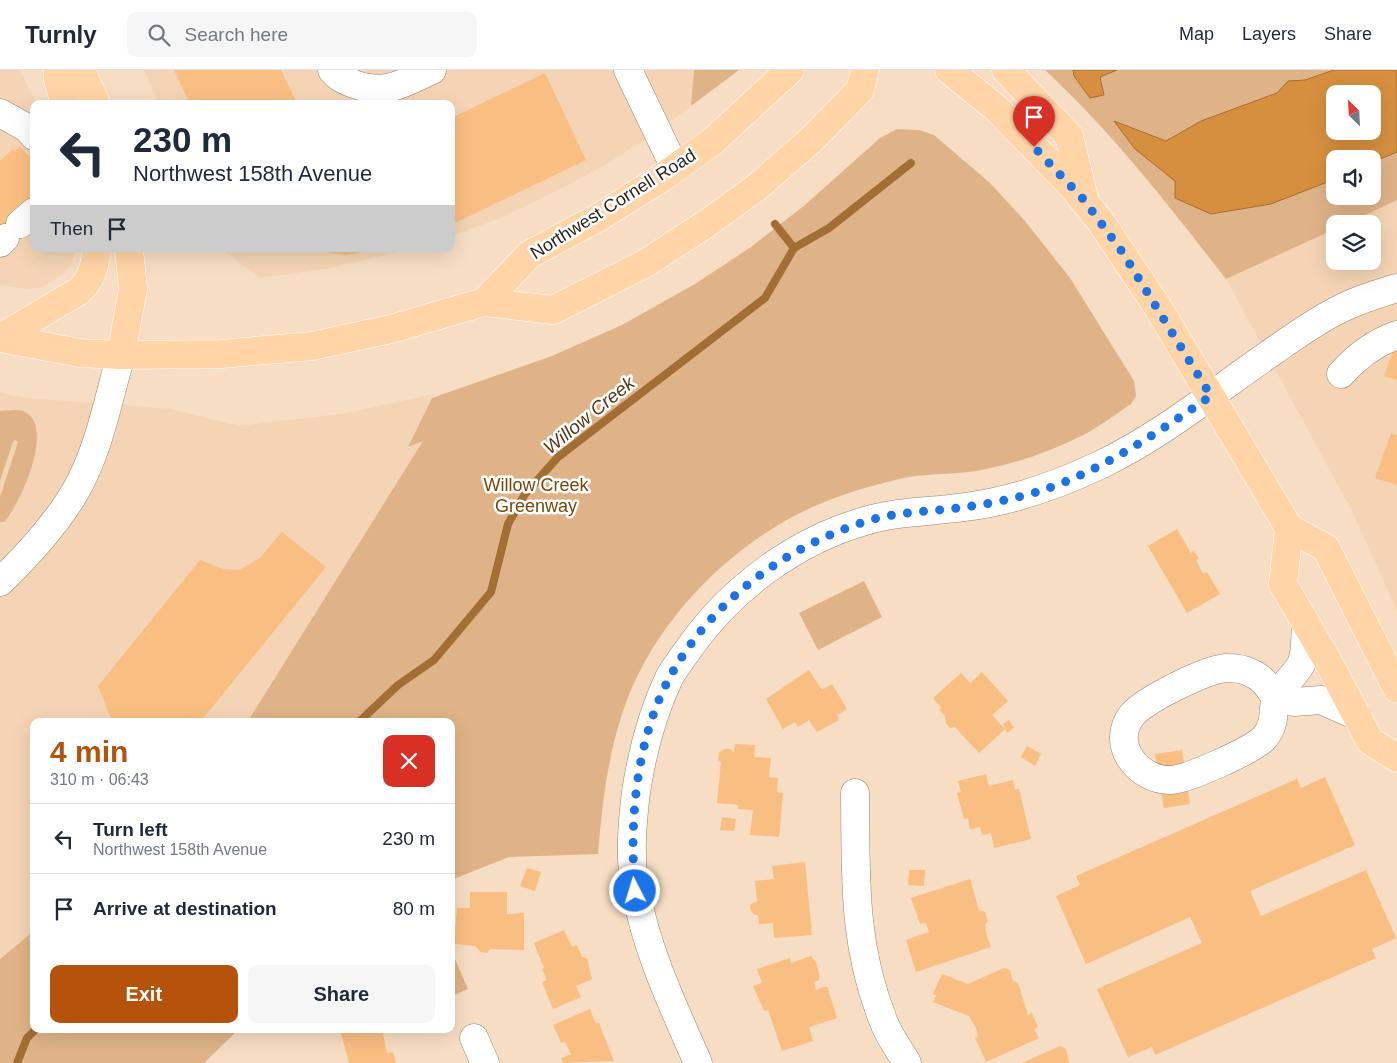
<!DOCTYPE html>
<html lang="en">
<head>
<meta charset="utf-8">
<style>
	:root { --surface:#fff; --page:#f6f6f7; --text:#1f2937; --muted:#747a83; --line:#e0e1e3; --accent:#b45309 }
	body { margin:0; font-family:Helvetica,sans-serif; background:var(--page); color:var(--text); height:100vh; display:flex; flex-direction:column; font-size:19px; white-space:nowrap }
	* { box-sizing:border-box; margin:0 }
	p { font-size:16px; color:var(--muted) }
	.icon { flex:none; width:28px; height:28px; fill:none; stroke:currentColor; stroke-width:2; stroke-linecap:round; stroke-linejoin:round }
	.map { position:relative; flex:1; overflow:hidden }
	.details { position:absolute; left:30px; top:648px; width:425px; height:315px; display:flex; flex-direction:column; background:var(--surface); border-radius:10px; box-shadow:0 5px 20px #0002 }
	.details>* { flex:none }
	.banner { position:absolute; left:30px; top:30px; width:425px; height:152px; border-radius:10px; box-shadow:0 5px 20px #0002; background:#fff; color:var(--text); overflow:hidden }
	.needle { width:32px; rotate:336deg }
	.tools { position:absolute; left:1326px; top:15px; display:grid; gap:10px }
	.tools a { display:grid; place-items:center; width:55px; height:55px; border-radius:10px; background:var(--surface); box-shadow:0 5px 20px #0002; font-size:25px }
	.pin { position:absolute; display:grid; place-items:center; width:42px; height:42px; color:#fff; margin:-51px -21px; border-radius:50% 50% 50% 0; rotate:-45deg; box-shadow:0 0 5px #0007 }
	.pin .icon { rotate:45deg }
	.me { position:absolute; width:55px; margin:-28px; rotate:355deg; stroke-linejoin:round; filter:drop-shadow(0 0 4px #0008) }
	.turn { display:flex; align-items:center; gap:18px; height:105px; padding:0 20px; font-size:22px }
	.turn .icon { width:65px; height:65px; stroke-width:2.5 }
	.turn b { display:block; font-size:35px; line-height:42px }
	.then { display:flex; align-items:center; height:48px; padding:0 20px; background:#0003; gap:10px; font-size:19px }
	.round { display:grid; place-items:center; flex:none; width:52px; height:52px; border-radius:10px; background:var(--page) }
	.overview { display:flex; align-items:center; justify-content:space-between; height:85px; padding:0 20px }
	h1 { font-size:30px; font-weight:600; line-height:38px; color:var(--accent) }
	.primary-button { display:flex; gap:10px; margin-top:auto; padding:10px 20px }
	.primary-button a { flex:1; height:58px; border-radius:10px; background:var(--accent); color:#fff; font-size:20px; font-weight:600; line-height:58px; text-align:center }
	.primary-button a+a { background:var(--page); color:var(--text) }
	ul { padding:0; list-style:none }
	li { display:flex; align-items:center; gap:15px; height:70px; padding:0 20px; border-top:1px solid var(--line) }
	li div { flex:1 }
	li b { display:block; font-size:19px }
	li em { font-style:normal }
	header { display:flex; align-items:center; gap:30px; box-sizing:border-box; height:70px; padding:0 25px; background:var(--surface); border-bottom:1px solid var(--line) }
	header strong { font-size:24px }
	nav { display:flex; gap:28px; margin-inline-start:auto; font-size:18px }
	.search { width:350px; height:45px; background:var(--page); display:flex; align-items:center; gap:12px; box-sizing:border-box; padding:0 18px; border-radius:10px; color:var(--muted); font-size:19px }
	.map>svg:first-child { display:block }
	.built { fill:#f4d4b4 }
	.green { fill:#dfb387; fill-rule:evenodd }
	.water { fill:#d68f3e; stroke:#a36e33; fill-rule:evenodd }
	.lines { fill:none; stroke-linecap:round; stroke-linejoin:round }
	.stream { stroke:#a36e33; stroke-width:8 }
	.building { fill:#f9be82 }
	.minor-casing { stroke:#9c846c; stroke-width:29 }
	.major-casing { stroke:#fff; stroke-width:29 }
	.minor { stroke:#fff; stroke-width:28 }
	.major { stroke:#ffd4a6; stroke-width:28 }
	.route { stroke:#1a73e8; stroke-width:9; stroke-dasharray:0 16.2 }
	.labels { text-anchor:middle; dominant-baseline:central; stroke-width:5; stroke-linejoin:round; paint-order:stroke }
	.street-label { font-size:18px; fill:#2b2218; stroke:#fff }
	.park-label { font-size:18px; fill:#774809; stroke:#fff }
	.water-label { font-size:19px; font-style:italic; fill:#563817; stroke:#fff }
</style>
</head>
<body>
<header>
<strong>Turnly</strong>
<div class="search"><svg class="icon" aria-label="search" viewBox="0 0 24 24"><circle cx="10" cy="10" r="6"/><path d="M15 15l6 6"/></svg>Search here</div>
<nav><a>Map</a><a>Layers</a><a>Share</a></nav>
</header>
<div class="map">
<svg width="1397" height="993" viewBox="0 0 1397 993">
	<rect width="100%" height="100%" fill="#f7ddc3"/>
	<g class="built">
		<path d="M0,0H20L36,34H34V179H77L70,196L61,206L42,217L29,219L0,215Z"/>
		<path d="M144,0H694L691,36L649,67L605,95L562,118L498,149L451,166V34H159Z"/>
		<path d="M1397,130V541L1352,441L1226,209L1335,159V191H1372V154H1346Z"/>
		<path d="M221,179H412L330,198L260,208Z"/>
		<path d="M0,323L27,328L171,339L239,356L347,343L434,324L409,376L424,370L248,651H34V861L0,889Z"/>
	</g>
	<g class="green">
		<path d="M694,0H739L691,36Z"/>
		<path d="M1045,0H1397V130L1346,154H1335V159L1226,209C1169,136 1113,63 1045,0ZM1335,24H1372V61H1335ZM1335,89H1372V126H1335Z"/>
		<path d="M897,59L919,60L934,65L990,113L1025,151L1070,208L1134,311L1136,326L1131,334C1113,346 1095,360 1075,369C1044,384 1010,395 976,401C951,405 924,403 899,409C866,417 831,427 800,443C721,483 650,558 622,644C607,690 602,736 598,784L509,787L451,810V651H248L423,371L408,377L432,328L552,286L622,255L695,214L751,177L805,135L880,68Z"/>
		<path d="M0,341C6,341 17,339 23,341C57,354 20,435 4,452H0V427L18,372L15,370L13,372L0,411Z"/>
		<path d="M864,511L882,547L818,580L799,543Z"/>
		<path d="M34,861V959H239L204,993H0V889Z"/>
		<path d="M451,880L468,919L452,926L451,924Z"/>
	</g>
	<g class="water">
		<path d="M1073,0H1117L1100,7L1104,25L1090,28L1074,6Z"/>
		<path d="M1334,0H1397V82L1373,92L1372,89H1335V109L1271,134L1211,144L1175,128V111L1135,79L1114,51L1166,71L1201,51L1277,23L1288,11L1305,10ZM1335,24H1372V61H1335Z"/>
	</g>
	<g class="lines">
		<g class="stream">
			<path d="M794,178L829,158L911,93"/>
			<path d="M360,651L398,615L434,590L491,522L508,454L525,424L558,387L765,228L794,178L775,154"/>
			<path d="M17,993L27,968L36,959"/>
		</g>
	</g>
	<g class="building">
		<path d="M174,0H281L297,34H190Z"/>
		<path d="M545,3L586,90L451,155V48Z"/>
		<path d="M20,77L34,91V126L0,163V91L13,79L15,81Z"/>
		<path d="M380,179L346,185L313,180V179Z"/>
		<path d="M1397,270V310L1384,306Z"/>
		<path d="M1391,363L1397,365V415L1375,408Z"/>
		<path d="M1177,459L1191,483L1194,481L1199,489L1196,490L1203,504L1207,502L1220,524L1187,543L1148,476Z"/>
		<path d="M282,462L326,497L201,651H112L98,616L200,490L223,499L239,500L260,488Z"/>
		<path d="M809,600L822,620L832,614L847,639L837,645L839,650L817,662L809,650L798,657L795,652L783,659L766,629Z"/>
		<path d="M982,602L1008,631L992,645L1005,659L979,683L955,657L950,658L946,653L945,646L939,640L942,638L933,628L961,603L970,613Z"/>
		<path d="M1009,650L1014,658L1007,663L1003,654Z"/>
		<path d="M735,674L755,675L754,687L771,688L769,707L778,708L777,722L783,723L779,767L750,765L753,740L738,739V735L717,733L721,692L718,690L719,683L724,679H730L734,683Z"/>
		<path d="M1027,676L1041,684L1035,696L1021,687Z"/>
		<path d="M1182,680L1190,734L1164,738L1155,684Z"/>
		<path d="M986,704L989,716L1013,710L1015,720L1019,719L1031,769L994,778L991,763L982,765L980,757L970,759L968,748L964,749L957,723L961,722L958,711Z"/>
		<path d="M1325,707L1355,775L1250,821L1261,846L1366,800L1396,868L1372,879L1376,888L1155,985L1152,977L1128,987L1097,919L1202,873L1190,847L1086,894L1056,826L1080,815L1076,806L1297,709L1301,718Z"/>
		<path d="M722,747L736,749L734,761L720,760Z"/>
		<path d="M805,792L812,865L774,868L773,853L759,854L758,845H755L751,841L750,835L757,831L755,811L774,809L772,796Z"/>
		<path d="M527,798L541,802L535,821L520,816Z"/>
		<path d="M909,800H925L924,816L908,815Z"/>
		<path d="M970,809L979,840L985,842L988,851L985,855L986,863L991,877L916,902L906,870L929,862L926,853L920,854L911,828Z"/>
		<path d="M470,822H507V844L524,843V880L490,879L487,883L481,882L475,876L454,874L457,838H470Z"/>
		<path d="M564,860L572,877L577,875L582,887L587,888L592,909L576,916L581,927L553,939L542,912L547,910L542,899L544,898L534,873Z"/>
		<path d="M811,886L816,892L819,903V910L814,912L816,920L827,916L837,948L809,957L813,971L782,981L768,940L764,941L753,916L762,913L757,899L790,888L791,893Z"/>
		<path d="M1004,898L1010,900L1013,911L1018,913L1028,945L1032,943L1038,957L1034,959L1039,968L986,992L975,968L978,967L977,960L969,946L933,932L936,925L933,924L942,904L968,914Z"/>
		<path d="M590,939L595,952L599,953L614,991L563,993L561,988L571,984L565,972L561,973L553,955Z"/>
		<path d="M345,959H382L387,983L393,982L396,993H349L340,960Z"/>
		<path d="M1060,976L1066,979L1069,993H1022Z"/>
	</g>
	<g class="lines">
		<g class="minor-casing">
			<g id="minor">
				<path d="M332,0C338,8 345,10 354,14C386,26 403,13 432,0"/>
				<path d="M628,0L675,98"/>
				<path d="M0,43L27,58L34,66"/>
				<path d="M20,154L34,142"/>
				<path d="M0,173L5,168"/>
				<path d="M1341,304C1357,286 1374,273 1397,265"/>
				<path d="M0,512C28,485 55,456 75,422C99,381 108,330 121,285"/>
				<path d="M1306,554C1305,566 1306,581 1302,592C1299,601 1283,615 1277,625C1271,635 1278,653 1264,668C1253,680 1188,709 1171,710C1139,711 1109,675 1132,645C1146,629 1205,600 1226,598C1233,598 1243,599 1249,602C1262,607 1268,616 1275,627L1294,632L1321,630L1357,646"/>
				<path d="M855,723C856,804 852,872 883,950C888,965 899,979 907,993"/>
				<path d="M474,968L485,993"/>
				<path d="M698,993C674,938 647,882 636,822C629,790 632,755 636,722C642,683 652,644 669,608C675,597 683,587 690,577C732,518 795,471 865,451C898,441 931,442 965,437C1013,431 1058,415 1102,394C1164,364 1218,319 1275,280C1295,266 1316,251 1338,240C1357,230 1377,224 1397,218"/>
			</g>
		</g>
		<g class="major-casing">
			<g id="major">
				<path d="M58,0V10L65,34"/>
				<path d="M81,0L96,34"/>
				<path d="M949,0L997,39L1071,115L1101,152L1157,236L1289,458L1326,478L1397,619"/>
				<path d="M1006,0L1069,66L1084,128"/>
				<path d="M484,232L530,184L601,146L660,109L713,71L790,0"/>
				<path d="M0,268L80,283L121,285L221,284L312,276L391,259L484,232L553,240L646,193L706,154L757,117L811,70L860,20L865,0"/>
				<path d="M0,268L79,221C92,210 95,195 97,179"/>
				<path d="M121,285L133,219L129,179"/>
				<path d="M1289,458L1283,514L1330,595L1370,671L1397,688"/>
			</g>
		</g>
		<use href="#minor" class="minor"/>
		<use href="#major" class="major"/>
	</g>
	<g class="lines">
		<path class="route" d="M635,821C629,751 636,668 671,605C712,531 784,478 864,452C897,441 931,442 965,437C989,434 1017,428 1040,421C1102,401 1158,362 1211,326L1123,183L1084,130L1034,77"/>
	</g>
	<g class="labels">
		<g class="street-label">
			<text transform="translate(613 134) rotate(-32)">Northwest Cornell Road</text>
		</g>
		<g class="park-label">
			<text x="536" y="415">Willow Creek<tspan x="536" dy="21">Greenway</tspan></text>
		</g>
		<g class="water-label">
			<text transform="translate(589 345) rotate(-39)">Willow Creek</text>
		</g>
	</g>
</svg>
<div class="tools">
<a><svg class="needle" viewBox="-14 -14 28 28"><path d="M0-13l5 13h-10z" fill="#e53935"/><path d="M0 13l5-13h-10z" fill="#747a83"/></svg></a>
<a><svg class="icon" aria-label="sound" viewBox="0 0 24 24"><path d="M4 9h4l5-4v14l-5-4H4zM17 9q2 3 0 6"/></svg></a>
<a><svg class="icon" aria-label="layers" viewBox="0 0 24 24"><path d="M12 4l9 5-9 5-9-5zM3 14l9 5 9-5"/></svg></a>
</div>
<div class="pin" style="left:1034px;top:77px;background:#d93025"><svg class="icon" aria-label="arrive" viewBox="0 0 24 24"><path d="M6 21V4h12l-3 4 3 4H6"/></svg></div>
<svg class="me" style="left:635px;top:821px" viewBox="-20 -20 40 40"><circle r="17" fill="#1a73e8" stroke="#fff" stroke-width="3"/><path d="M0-11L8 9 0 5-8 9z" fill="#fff"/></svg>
<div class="banner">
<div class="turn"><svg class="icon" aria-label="left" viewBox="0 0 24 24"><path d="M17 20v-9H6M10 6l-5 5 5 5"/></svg><div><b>230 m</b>Northwest 158th Avenue</div></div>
<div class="then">Then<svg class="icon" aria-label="arrive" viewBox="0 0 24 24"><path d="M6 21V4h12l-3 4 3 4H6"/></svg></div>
</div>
<section class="details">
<div class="overview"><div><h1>4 min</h1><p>310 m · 06:43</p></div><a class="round" style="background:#d93025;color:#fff"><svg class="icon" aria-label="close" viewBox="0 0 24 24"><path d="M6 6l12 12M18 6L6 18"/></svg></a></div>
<ul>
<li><svg class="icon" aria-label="left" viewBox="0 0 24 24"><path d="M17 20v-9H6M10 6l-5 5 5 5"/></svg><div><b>Turn left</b><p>Northwest 158th Avenue</p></div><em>230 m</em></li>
<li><svg class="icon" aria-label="arrive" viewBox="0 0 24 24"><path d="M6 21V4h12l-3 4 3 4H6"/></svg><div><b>Arrive at destination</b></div><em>80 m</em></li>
</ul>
<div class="primary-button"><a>Exit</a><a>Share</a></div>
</section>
</div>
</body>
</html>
